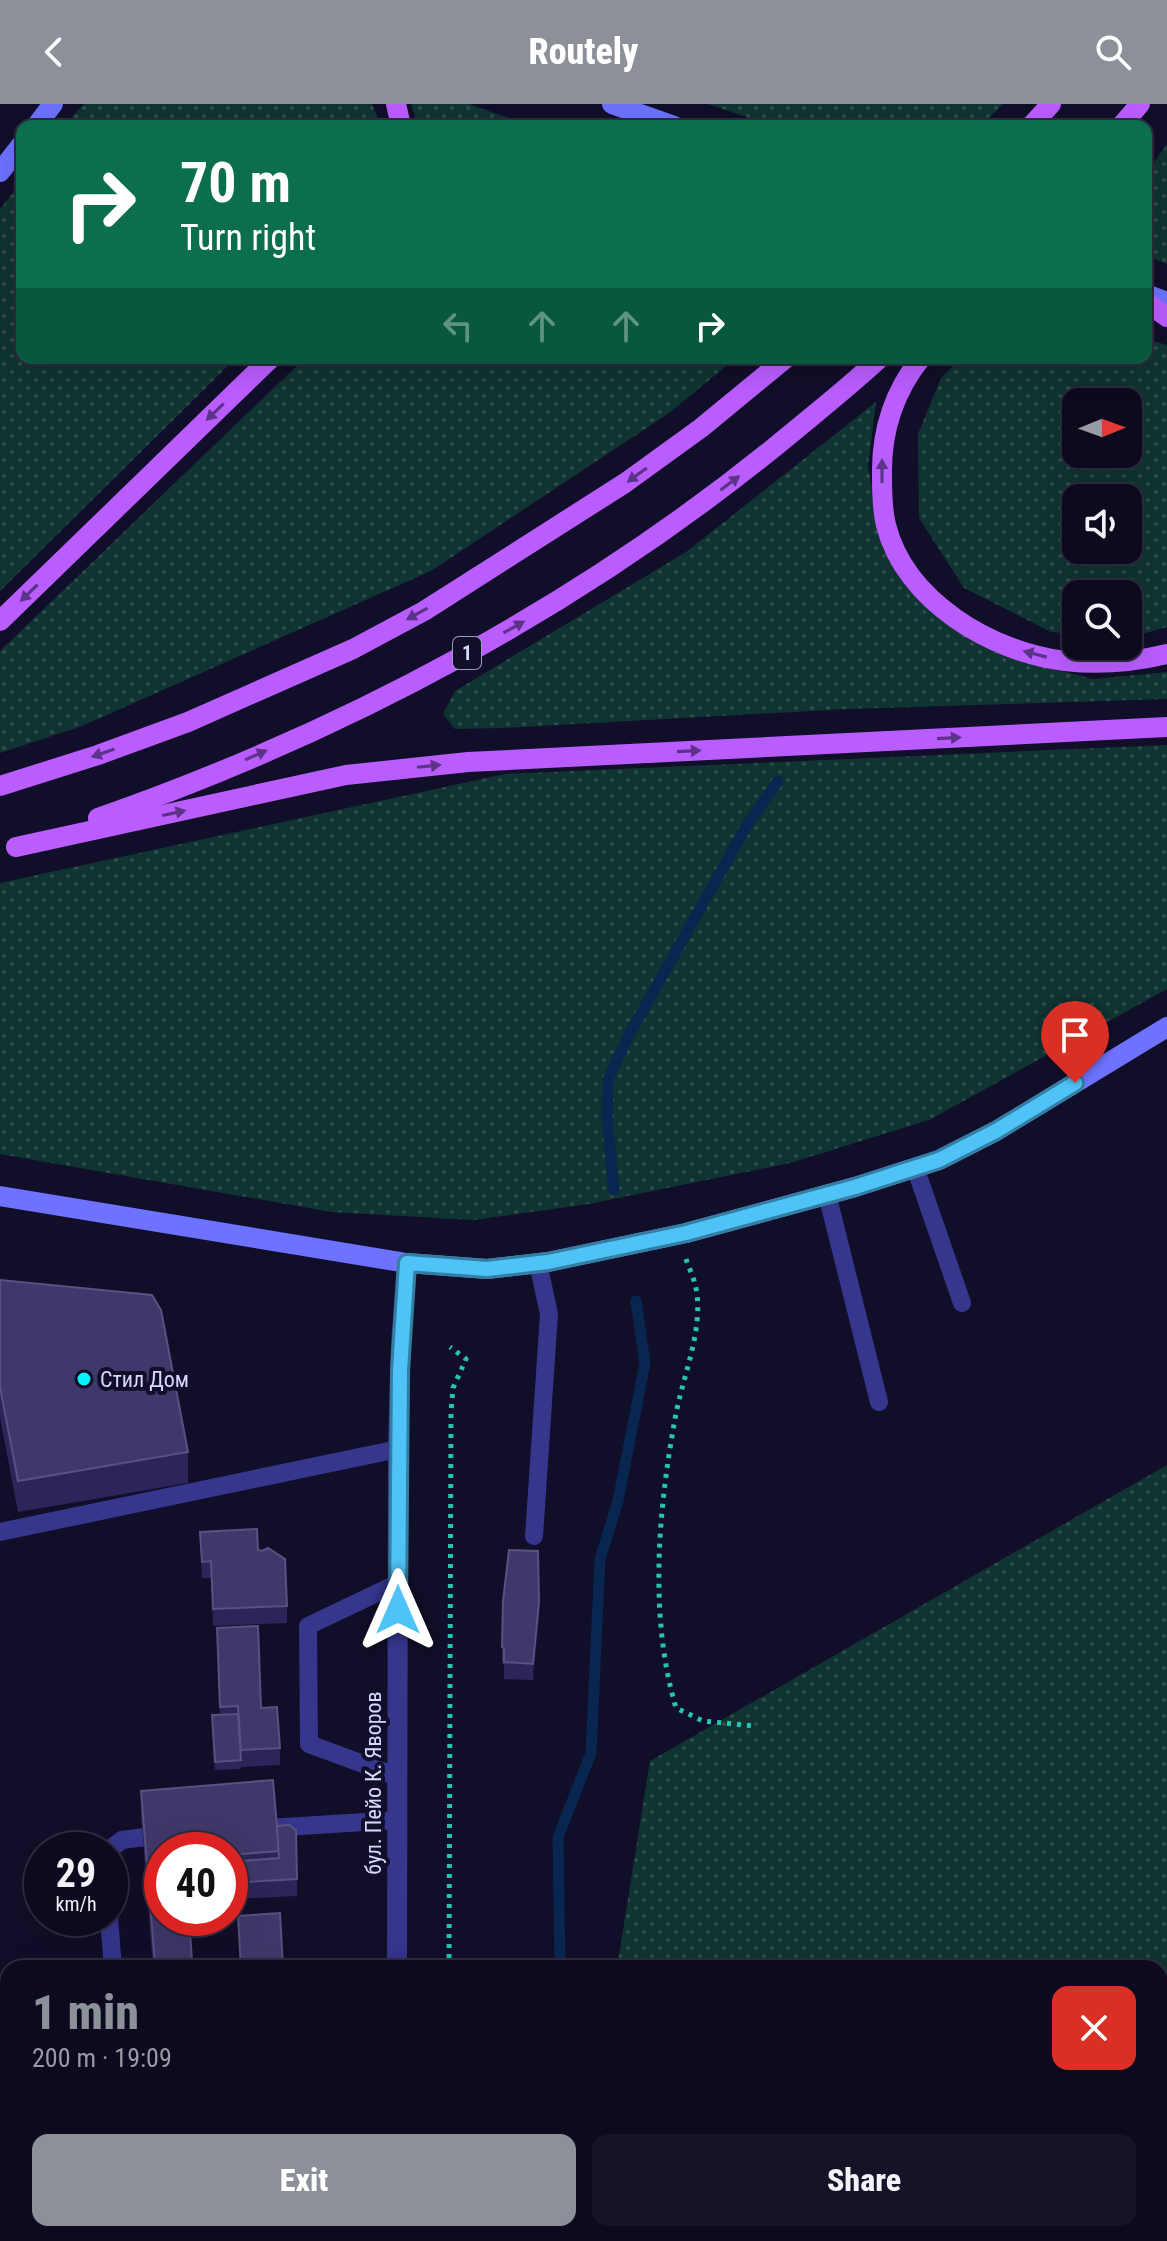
<!DOCTYPE html>
<html lang="en">
<head>
<meta charset="utf-8">
<style>
	:root { --surface:#0d0a1f; --page:#161328; --text:#f1f3f6; --muted:#9a9aa4; --line:#2d2b3d; --accent:#8c9099 }
	body { margin:0; font-family:"Roboto Condensed",sans-serif; background:var(--page); color:var(--text); height:100vh; display:flex; flex-direction:column; font-size:30px; white-space:nowrap }
	* { box-sizing:border-box; margin:0 }
	p { font-size:26px; color:var(--muted) }
	.icon { flex:none; width:44px; height:44px; fill:none; stroke:currentColor; stroke-width:2; stroke-linecap:round; stroke-linejoin:round }
	.map { position:relative; flex:1; overflow:hidden }
	.side { position:absolute; left:0px; top:1856px; width:1168px; height:282px; display:flex; flex-direction:column; background:var(--surface); border-radius:24px 24px 0 0; box-shadow:0 8px 32px #0002,0 0 0 2px var(--line) }
	.side>* { flex:none }
	.top-card { position:absolute; left:16px; top:16px; width:1136px; height:244px; border-radius:16px; box-shadow:0 8px 32px #0002,0 0 0 2px var(--line); background:#0b6e4f; color:#fff; overflow:hidden }
	.needle { width:52px; rotate:89deg }
	.controls { position:absolute; left:1062px; top:284px; display:grid; gap:16px }
	.controls a { display:grid; place-items:center; width:80px; height:80px; border-radius:16px; background:var(--surface); box-shadow:0 8px 32px #0002,0 0 0 2px var(--line); font-size:40px }
	.speed { position:absolute; left:24px; top:1728px; display:flex; gap:16px; font-size:40px; font-weight:700; text-align:center }
	.speed>* { display:grid; place-content:center; width:104px; height:104px; border-radius:50%; background:var(--surface); box-shadow:0 8px 32px #0002,0 0 0 2px var(--line); line-height:1 }
	.speed small { font-size:20px; font-weight:400 }
	.speed .limit { border:12px solid #d22; background:#fff; color:#111 }
	.pin { position:absolute; display:grid; place-items:center; width:68px; height:68px; color:#fff; margin:-82px -34px; border-radius:50% 50% 50% 0; rotate:-45deg; box-shadow:0 0 8px #0007 }
	.pin .icon { rotate:45deg }
	.me { position:absolute; width:88px; margin:-44px; rotate:0deg; stroke-linejoin:round; filter:drop-shadow(0 0 6px #0008) }
	.turn { display:flex; align-items:center; gap:28px; height:168px; padding:0 32px; font-size:36px }
	.turn .icon { width:104px; height:104px; stroke-width:2.5 }
	.turn b { display:block; font-size:56px; line-height:68px }
	.lanes { display:flex; align-items:center; height:76px; padding:0 32px; background:#0003; justify-content:center; gap:40px; direction:ltr }
	.lanes .off { opacity:.35 }
	.round { display:grid; place-items:center; flex:none; width:84px; height:84px; border-radius:16px; background:var(--page) }
	.overview { display:flex; align-items:center; justify-content:space-between; height:136px; padding:0 32px }
	h1 { font-size:48px; font-weight:800; line-height:60px; color:var(--accent) }
	.action { display:flex; gap:16px; margin-top:auto; padding:16px 32px }
	.action a { flex:1; height:92px; border-radius:16px; background:var(--accent); color:#fff; font-size:32px; font-weight:800; line-height:92px; text-align:center }
	.action a+a { background:var(--page); color:var(--text) }
	header { display:flex; justify-content:space-between; align-items:center; height:104px; padding:0 32px; background:var(--accent); color:#fff; font-size:36px; font-weight:800 }
	.map>svg:first-child { display:block }
	.grass { fill:url(#grass-dots); fill-rule:evenodd }
	.lines { fill:none; stroke-linecap:round; stroke-linejoin:round }
	.stream { stroke:#08264f; stroke-width:11 }
	.path { stroke:#25c5b2; stroke-width:5; stroke-dasharray:4 6; stroke-linecap:butt }
	.service { stroke:#35368c; stroke-width:18 }
	.tertiary { stroke:#35368c; stroke-width:20 }
	.secondary { stroke:#6d72ff; stroke-width:20 }
	.primary { stroke:#ba5dff; stroke-width:20 }
	.wall { fill:#2d2559 }
	.shaded-wall { fill:#1a143e }
	.building { fill:#3f386a; stroke:#585182; stroke-width:2 }
	.oneway { fill:#5d3289 }
	.route-casing { stroke:#337fa1; stroke-width:20 }
	.route { stroke:#4fc3f7; stroke-width:14 }
	.poi-dot { fill:#02f4ff; stroke:#110e29; stroke-width:3 }
	.labels { text-anchor:middle; dominant-baseline:central; stroke-width:8; stroke-linejoin:round; paint-order:stroke }
	.shield { fill:#110e29; stroke:#9d9abf; stroke-width:2 }
	.shield-label { font-size:20px; font-weight:bold; fill:#d9d6ff }
	.poi-label { font-size:22px; fill:#d9d6ff; stroke:#110e29; text-anchor:start }
	.street-label { font-size:22px; fill:#d9d6ff; stroke:#110e29 }
</style>
</head>
<body>
<header><svg class="icon" aria-label="back" viewBox="0 0 24 24"><path d="M15 5l-7 7 7 7"/></svg>Routely<svg class="icon" aria-label="search" viewBox="0 0 24 24"><circle cx="10" cy="10" r="6"/><path d="M15 15l6 6"/></svg></header>
<div class="map">
<svg width="1167" height="2137" viewBox="0 0 1167 2137">
	<defs>
		<pattern id="grass-dots" width="8" height="8" patternUnits="userSpaceOnUse" patternTransform="scale(2)"><rect width="8" height="8" fill="#103431"/><path d="M2 2h.1M6 6h.1" fill="none" stroke="#325150" stroke-width="1.8" stroke-linecap="round"/></pattern>
	</defs>
	<rect width="100%" height="100%" fill="#110e29"/>
	<g class="grass">
		<path d="M84,0H372L381,22H64Z"/>
		<path d="M411,0H469L531,22H418Z"/>
		<path d="M708,0H1003L981,22H773Z"/>
		<path d="M1167,40V160L1146,152V70Z"/>
		<path d="M22,77V254H236L0,487V105Z"/>
		<path d="M1146,235L1167,241V523L1128,534V490H1076V530L1051,528L964,484L919,414L918,330L941,274L961,254H1146ZM1128,298V350H1076V298ZM1128,394V446H1076V394Z"/>
		<path d="M305,254H736L669,309L431,467L82,622L0,649V547Z"/>
		<path d="M876,298L868,362L884,447L938,514L1005,552L1093,575L1167,568V595L846,605L503,624L455,625L443,610L455,587L686,448Z"/>
		<path d="M1167,641V885L929,1016L790,1059L589,1100L473,1116L332,1108L0,1050V779L505,670Z"/>
		<path d="M1167,1361V2137H612V2130H1160V1864H617L650,1657Z"/>
	</g>
	<g class="lines">
		<g class="stream">
			<path d="M614,1086L607,1015L608,975L629,931L747,721L778,677"/>
			<path d="M560,1864L558,1733L591,1649L600,1455L618,1397L645,1259L636,1197"/>
			<path d="M575,2137V2130"/>
		</g>
		<g class="path">
			<path d="M686,1155C689,1164 694,1174 696,1184C704,1226 682,1274 675,1315C658,1408 649,1513 676,1604L703,1617L754,1622"/>
			<path d="M449,1864L451,1308L453,1284L466,1255L450,1243"/>
			<path d="M448,2137V2130"/>
		</g>
		<g class="service">
			<path d="M915,1063L962,1199"/>
			<path d="M827,1090L879,1298"/>
			<path d="M0,1428L398,1345"/>
			<path d="M534,1432L549,1210L538,1159"/>
			<path d="M398,1673L309,1640L308,1522L398,1479"/>
			<path d="M268,1724L397,1716"/>
			<path d="M109,1746L122,1736L167,1730"/>
			<path d="M109,1814L113,1864"/>
			<path d="M0,1984H8"/>
			<path d="M172,2136L396,2132"/>
		</g>
		<g class="tertiary">
			<path d="M397,1864L398,1345L401,1240L407,1159"/>
			<path d="M396,2137V2130"/>
		</g>
		<g class="secondary">
			<path d="M612,0L674,22"/>
			<path d="M36,22L53,0"/>
			<path d="M0,68L22,40"/>
			<path d="M1146,190L1167,198"/>
			<path d="M0,1092L407,1159L487,1165L548,1158L686,1129L855,1083L939,1056L996,1027L1167,923"/>
		</g>
		<g class="primary">
			<path d="M396,0L401,22"/>
			<path d="M1031,22L1051,0"/>
			<path d="M1121,22L1140,0"/>
			<path d="M1146,198L1167,213"/>
			<path d="M921,254C893,289 881,328 882,372C882,388 882,405 886,421C905,497 991,548 1065,557C1099,561 1134,558 1167,550"/>
			<path d="M0,517L271,254"/>
			<path d="M0,682L98,651L188,618L353,545L424,507L625,379L701,324L786,254"/>
			<path d="M98,714C349,626 588,498 793,328C822,304 852,280 880,254"/>
			<path d="M16,743L346,671L468,658L1167,623"/>
		</g>
	</g>
	<g class="wall">
		<path d="M0,1176L188,1348V1379L18,1408L0,1314Z"/>
		<path d="M200,1428L258,1446L287,1502V1519L213,1522L211,1474H202Z"/>
		<path d="M539,1515L533,1576L504,1575V1560H502V1543Z"/>
		<path d="M217,1524L261,1604L280,1644V1661L241,1663V1665L215,1666L212,1620L220,1611Z"/>
		<path d="M141,1687L296,1726L297,1792L230,1795V1746H162V1814H196V1825L190,1826L192,1857L198,1864H153L141,1711Z"/>
	</g>
	<path class="shaded-wall" d="M539,1498V1515L533,1576V1560Z"/>
	<g class="building">
		<path d="M0,1176L152,1191L161,1206L188,1348L18,1377L0,1283Z"/>
		<path d="M257,1425L258,1446L262,1447L268,1444L285,1455L287,1502L213,1505L211,1457L202,1458L200,1428Z"/>
		<path d="M509,1446L538,1447L539,1498L533,1560L504,1558V1544L502,1543L503,1497Z"/>
		<path d="M258,1522L261,1604L277,1603L280,1644L241,1646L238,1602L220,1603L217,1524Z"/>
		<path d="M238,1610L241,1656L215,1658L212,1611Z"/>
		<path d="M273,1676L279,1747L230,1751V1746H162V1814H189L192,1857L197,1856L198,1864H164V1859L155,1860L141,1687Z"/>
		<path d="M289,1721L296,1726L297,1775L230,1779V1758L279,1754L277,1722Z"/>
		<path d="M280,1809L283,1864H241L238,1812Z"/>
		<path d="M127,2130H158L159,2137H128Z"/>
		<rect x="531" y="2130" width="20" height="7"/>
	</g>
	<defs><path id="oneway-solid" d="M-6-.8H1V-3.2L6.5 0L1 3.2V.8H-6Z" transform="scale(2)"/></defs>
	<g class="oneway">
		<use href="#oneway-solid" transform="translate(215 308) rotate(136)"/>
		<use href="#oneway-solid" transform="translate(882 367) rotate(-90)"/>
		<use href="#oneway-solid" transform="translate(637 371) rotate(144)"/>
		<use href="#oneway-solid" transform="translate(730 379) rotate(-37)"/>
		<use href="#oneway-solid" transform="translate(29 489) rotate(136)"/>
		<use href="#oneway-solid" transform="translate(417 510) rotate(151)"/>
		<use href="#oneway-solid" transform="translate(514 523) rotate(-29)"/>
		<use href="#oneway-solid" transform="translate(1035 550) rotate(-165)"/>
		<use href="#oneway-solid" transform="translate(949 634) rotate(-3)"/>
		<use href="#oneway-solid" transform="translate(689 647) rotate(-3)"/>
		<use href="#oneway-solid" transform="translate(103 649) rotate(161)"/>
		<use href="#oneway-solid" transform="translate(256 651) rotate(-24)"/>
		<use href="#oneway-solid" transform="translate(429 662) rotate(-6)"/>
		<use href="#oneway-solid" transform="translate(174 709) rotate(-12)"/>
	</g>
	<g class="lines">
		<g class="route-casing">
			<path id="route" d="M398,1506L400,1266L407,1159L487,1165L548,1158L686,1129L855,1083L939,1056L996,1027L1075,979"/>
		</g>
		<use href="#route" class="route"/>
	</g>
	<circle class="poi-dot" cx="84" cy="1275" r="8"/>
	<g class="labels">
		<rect class="shield" x="453" y="533" width="28" height="32" rx="6"/>
		<g class="shield-label">
			<text x="467" y="549">1</text>
		</g>
		<g class="poi-label">
			<text x="100" y="1275">Стил Дом</text>
		</g>
		<g class="street-label">
			<text transform="translate(373 1679) rotate(-90)">бул. Пейо К. Яворов</text>
		</g>
	</g>
</svg>
<div class="controls">
<a><svg class="needle" viewBox="-14 -14 28 28"><path d="M0-13l5 13h-10z" fill="#e53935"/><path d="M0 13l5-13h-10z" fill="#9a9aa4"/></svg></a>
<a><svg class="icon" aria-label="sound" viewBox="0 0 24 24"><path d="M4 9h4l5-4v14l-5-4H4zM17 9q2 3 0 6"/></svg></a>
<a><svg class="icon" aria-label="search" viewBox="0 0 24 24"><circle cx="10" cy="10" r="6"/><path d="M15 15l6 6"/></svg></a>
</div>
<div class="speed"><div>29<small>km/h</small></div><div class="limit">40</div></div>
<div class="pin" style="left:1075px;top:979px;background:#d93025"><svg class="icon" aria-label="arrive" viewBox="0 0 24 24"><path d="M6 21V4h12l-3 4 3 4H6"/></svg></div>
<svg class="me" style="left:398px;top:1506px" viewBox="-20 -20 40 40"><path d="M0-17L14 15 0 8-14 15z" fill="#4fc3f7" stroke="#fff" stroke-width="4"/></svg>
<div class="top-card">
<div class="turn"><svg class="icon" aria-label="right" viewBox="0 0 24 24"><path d="M7 20v-9h11M14 6l5 5-5 5"/></svg><div><b>70 m</b>Turn right</div></div>
<div class="lanes"><svg class="icon off" aria-label="left" viewBox="0 0 24 24"><path d="M17 20v-9H6M10 6l-5 5 5 5"/></svg><svg class="icon off" aria-label="ahead" viewBox="0 0 24 24"><path d="M12 20V5M6 11l6-6 6 6"/></svg><svg class="icon off" aria-label="ahead" viewBox="0 0 24 24"><path d="M12 20V5M6 11l6-6 6 6"/></svg><svg class="icon" aria-label="right" viewBox="0 0 24 24"><path d="M7 20v-9h11M14 6l5 5-5 5"/></svg></div>
</div>
<section class="side">
<div class="overview"><div><h1>1 min</h1><p>200 m · 19:09</p></div><a class="round" style="background:#d93025;color:#fff"><svg class="icon" aria-label="close" viewBox="0 0 24 24"><path d="M6 6l12 12M18 6L6 18"/></svg></a></div>
<div class="action"><a>Exit</a><a>Share</a></div>
</section>
</div>
</body>
</html>
